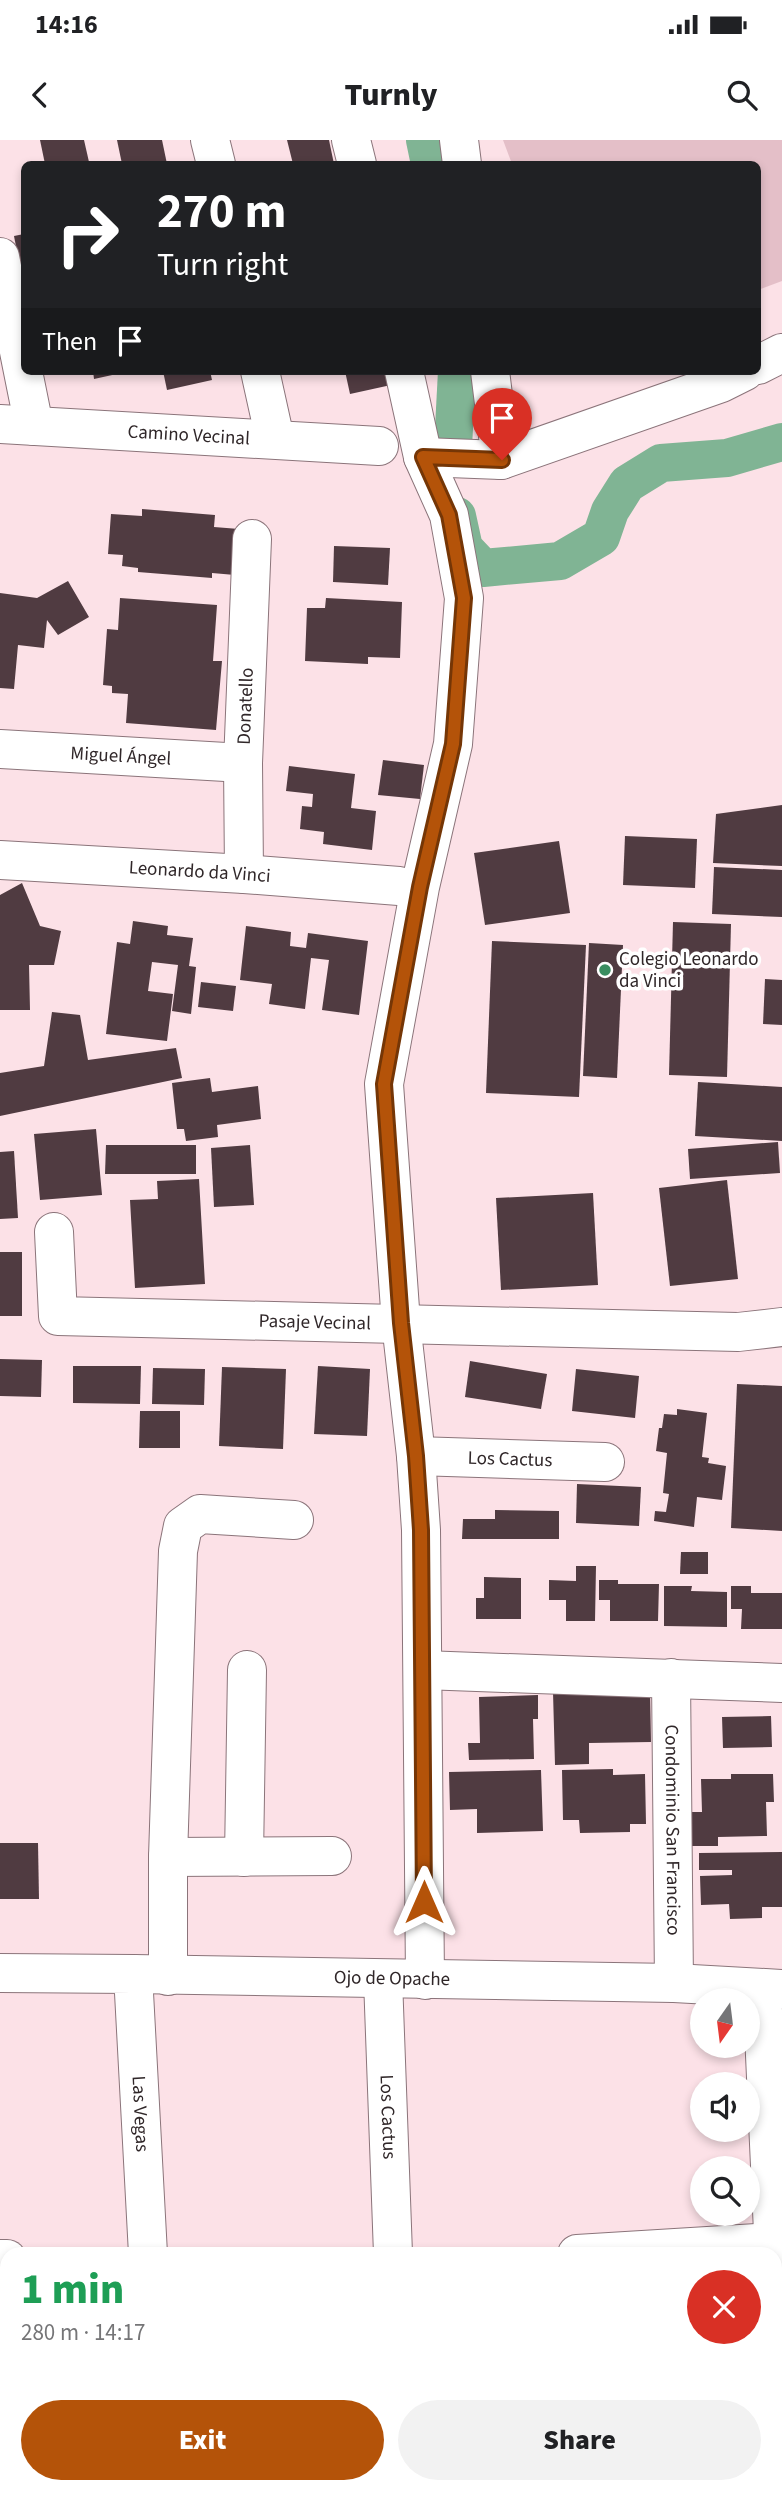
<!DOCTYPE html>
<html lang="en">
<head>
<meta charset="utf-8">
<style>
	:root { --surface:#fff; --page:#f2f2f2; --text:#202124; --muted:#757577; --accent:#b45309 }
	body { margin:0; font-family:"Source Sans 3",sans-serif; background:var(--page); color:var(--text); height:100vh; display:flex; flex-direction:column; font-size:26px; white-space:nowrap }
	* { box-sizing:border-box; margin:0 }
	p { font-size:23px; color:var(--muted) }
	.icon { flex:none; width:38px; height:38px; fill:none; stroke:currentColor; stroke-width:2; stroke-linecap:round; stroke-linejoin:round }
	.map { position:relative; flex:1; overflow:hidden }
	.side { position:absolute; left:0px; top:2107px; width:782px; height:247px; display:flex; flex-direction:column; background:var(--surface); border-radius:21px 21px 0 0; box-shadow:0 4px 10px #0003 }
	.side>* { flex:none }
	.guide { position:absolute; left:21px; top:21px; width:740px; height:214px; border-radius:10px; box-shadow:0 4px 10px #0003; background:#202124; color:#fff; overflow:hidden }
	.needle { width:46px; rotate:194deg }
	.fabs { position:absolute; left:690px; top:1848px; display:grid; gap:14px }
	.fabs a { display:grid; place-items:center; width:70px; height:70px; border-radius:50%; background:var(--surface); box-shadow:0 4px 10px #0003; font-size:35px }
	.pin { position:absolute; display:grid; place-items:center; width:60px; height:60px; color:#fff; margin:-72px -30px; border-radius:50% 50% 50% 0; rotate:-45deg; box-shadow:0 0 7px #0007 }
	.pin .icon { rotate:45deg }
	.me { position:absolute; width:77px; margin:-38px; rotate:0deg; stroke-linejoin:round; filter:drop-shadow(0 0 5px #0008) }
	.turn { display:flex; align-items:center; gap:24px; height:147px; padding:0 21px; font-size:32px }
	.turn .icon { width:91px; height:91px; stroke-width:2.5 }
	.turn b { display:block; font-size:49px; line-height:60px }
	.then { display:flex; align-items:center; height:66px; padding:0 21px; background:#0003; gap:14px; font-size:26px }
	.round { display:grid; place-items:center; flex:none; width:74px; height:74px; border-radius:37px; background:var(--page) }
	.headline { display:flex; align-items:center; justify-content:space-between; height:119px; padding:0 21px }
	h1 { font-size:42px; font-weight:800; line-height:52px; color:#1e9e55 }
	.action { display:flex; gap:14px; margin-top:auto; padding:14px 21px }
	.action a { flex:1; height:80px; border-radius:42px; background:var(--accent); color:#fff; font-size:28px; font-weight:800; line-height:80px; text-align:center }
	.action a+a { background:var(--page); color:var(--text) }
	.status { display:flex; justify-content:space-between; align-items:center; height:49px; padding:0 35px; background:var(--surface); direction:ltr }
	.status svg { height:19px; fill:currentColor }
	header { display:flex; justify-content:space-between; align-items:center; height:91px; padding:0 21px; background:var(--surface); font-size:32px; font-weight:800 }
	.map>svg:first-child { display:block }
	.grass { fill:url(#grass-tufts) }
	.pitch { fill:#e4bfc8 }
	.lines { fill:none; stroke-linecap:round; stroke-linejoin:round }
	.canal { stroke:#80b494; stroke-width:38 }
	.building { fill:#503b41 }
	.minor-casing { stroke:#8b747a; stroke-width:40 }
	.secondary-casing { stroke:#8b747a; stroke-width:40 }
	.minor { stroke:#fff; stroke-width:38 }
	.secondary { stroke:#fff; stroke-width:38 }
	.route-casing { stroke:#753606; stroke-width:18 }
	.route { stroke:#b45309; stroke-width:12 }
	.poi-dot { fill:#398d60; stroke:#fff; stroke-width:2.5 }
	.labels { text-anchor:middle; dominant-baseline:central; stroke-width:7; stroke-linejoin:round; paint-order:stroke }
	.street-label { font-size:19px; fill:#302729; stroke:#fff }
	.poi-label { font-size:19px; fill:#302729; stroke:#fff; text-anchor:start }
</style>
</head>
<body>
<div class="status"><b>14:16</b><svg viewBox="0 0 49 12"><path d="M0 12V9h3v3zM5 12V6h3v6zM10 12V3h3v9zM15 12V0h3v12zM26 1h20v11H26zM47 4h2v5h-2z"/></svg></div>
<header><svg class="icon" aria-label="back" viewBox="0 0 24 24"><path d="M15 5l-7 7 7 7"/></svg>Turnly<svg class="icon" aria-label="search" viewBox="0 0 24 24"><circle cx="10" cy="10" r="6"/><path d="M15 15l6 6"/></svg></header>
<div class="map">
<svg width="782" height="2353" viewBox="0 0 782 2353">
	<defs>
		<pattern id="grass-tufts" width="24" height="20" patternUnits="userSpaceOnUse" patternTransform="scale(1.75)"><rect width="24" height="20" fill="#e4bfc8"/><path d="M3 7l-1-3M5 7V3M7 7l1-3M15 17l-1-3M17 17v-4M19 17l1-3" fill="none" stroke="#c4a4ac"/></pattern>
	</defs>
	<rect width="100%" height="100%" fill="#fce1e7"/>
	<path class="grass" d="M27,2347H141L142,2353H27Z"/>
	<path class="pitch" d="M503,0H782V141L758,150V24H512Z"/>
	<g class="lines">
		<g class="canal">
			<path d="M425,0L430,24"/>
			<path d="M453,307L457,231"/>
			<path d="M457,376L464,408L483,428L560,421L601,397L610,371L627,344L661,323L727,318L782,302"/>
		</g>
	</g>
	<g class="building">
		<path d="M40,0H84L89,22L76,24H45Z"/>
		<path d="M117,0H162L167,24H122Z"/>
		<path d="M287,0H329L334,24H293Z"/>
		<path d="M24,94V131L21,132L14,96Z"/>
		<path d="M93,231H126V232L94,239Z"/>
		<path d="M163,231H210L212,240L167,250Z"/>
		<path d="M345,231H388L391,245L350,254Z"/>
		<path d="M142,369L215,375L214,387L239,389L235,435L212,433V438L138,432V428L122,426L123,415L108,414L111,374L142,376Z"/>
		<path d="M334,406L390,408L388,445L333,442Z"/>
		<path d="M68,441L89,477L58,495L47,480L44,508L18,505L14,549L0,548V453L37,458Z"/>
		<path d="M120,458L217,465L213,521H222L216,590L126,583L128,554L112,553V546L103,545L107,489L118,490Z"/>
		<path d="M326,458L402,462L400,518L368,517V524L305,521L307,468H325Z"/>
		<path d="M383,620L424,625L420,659L378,655Z"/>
		<path d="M289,626L355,634L351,668L376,671L372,710L323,704L324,692L300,689L302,666L312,667L313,654L286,651Z"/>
		<path d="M782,665V726L713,723L716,674Z"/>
		<path d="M625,696L697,699L695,748L623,745Z"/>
		<path d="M559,701L570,773L485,785L474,713Z"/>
		<path d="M714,727L782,730V777L712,774Z"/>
		<path d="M22,743L40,786L61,791L54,825H29L30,870H0V755Z"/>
		<path d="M133,781L168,786L167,795L193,798L189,826L196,827L191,874L172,871L178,825L152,822L148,851L173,854L167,901L106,894L117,802L130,804Z"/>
		<path d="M673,782L731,784L727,937L669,935Z"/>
		<path d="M246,786L291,792L290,806L306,808L308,793L368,801L359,875L322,870L329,820L311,818L305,869L269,864L272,844L240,840Z"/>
		<path d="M492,801L586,805L579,957L486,953Z"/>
		<path d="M589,803L623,805L617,938L583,936Z"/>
		<path d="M765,839L782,840V885L763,884Z"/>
		<path d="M201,842L236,846L233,871L198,867Z"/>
		<path d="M52,872L80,875L88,920L176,908L182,938L0,976V933L44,926Z"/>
		<path d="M210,938L212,952L258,946L261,979L217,985L218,997L186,1001L184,989H177L172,943Z"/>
		<path d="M698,942L782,947V1001L695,996Z"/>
		<path d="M96,989L102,1055L40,1060L34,994Z"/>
		<path d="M778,1002L780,1033L690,1039L688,1009Z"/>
		<path d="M106,1005H196V1034H105Z"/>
		<path d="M250,1005L254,1065L214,1067L211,1008Z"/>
		<path d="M14,1011L18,1078L0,1079V1012Z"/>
		<path d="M199,1039L205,1144L135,1148L130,1060L158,1059L157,1041Z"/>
		<path d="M727,1040L738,1139L670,1146L659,1048Z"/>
		<path d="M593,1053L598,1145L501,1150L496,1058Z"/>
		<rect x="0" y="1112" width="22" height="64"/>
		<path d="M0,1219L42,1220L41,1257L0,1256Z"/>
		<path d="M470,1221L547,1234L541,1269L465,1257Z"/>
		<path d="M73,1226H141L140,1264L73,1263Z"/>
		<path d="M318,1226L370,1229L367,1296L314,1294Z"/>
		<path d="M222,1227L286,1229L283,1309L219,1306Z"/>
		<path d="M153,1228L205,1229L204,1265L152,1264Z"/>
		<path d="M576,1229L639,1236L635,1278L572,1271Z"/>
		<path d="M737,1244L782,1246V1391L731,1388Z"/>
		<path d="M677,1269L707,1273L702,1317L709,1318L708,1323L726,1326L722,1360L697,1357L694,1387L654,1381L655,1371L666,1372L669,1354L663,1353L667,1313L656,1311L659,1288H662L664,1274L677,1275Z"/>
		<path d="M140,1271H180V1308H139Z"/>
		<path d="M577,1344L641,1347L639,1386L576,1383Z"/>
		<path d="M495,1370L559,1371V1399H462L463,1379H495Z"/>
		<path d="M681,1412H708V1434H680Z"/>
		<path d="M576,1426H596L595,1481H566V1460H549V1440L576,1441Z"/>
		<path d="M484,1437L521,1438V1479H476V1458H484Z"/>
		<path d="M599,1440H618V1444H659L658,1481H610V1460H599Z"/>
		<path d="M664,1446H692L691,1451L727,1452V1487L664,1486Z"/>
		<path d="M731,1446H751V1453H782V1489H741L742,1469H731Z"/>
		<path d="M650,1550L651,1602L589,1603V1624L555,1625L553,1552Z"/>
		<path d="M538,1555V1579H533L534,1619L469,1620L468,1603H480L479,1557Z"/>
		<path d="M771,1576L772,1607L723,1608L722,1577Z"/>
		<path d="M613,1629V1635L645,1634L646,1684H630V1692L580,1693L579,1680H563L562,1630Z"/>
		<path d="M541,1630L543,1691L477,1693V1669L450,1670L449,1632Z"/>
		<path d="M731,1634H773L774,1662H766L767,1696L718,1697V1706H687L686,1672H702L701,1639H731Z"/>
		<path d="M0,1703H38L39,1759H0Z"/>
		<path d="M782,1712V1767H762V1778L730,1779L729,1764L701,1765L700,1736L732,1735V1730H699V1713Z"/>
	</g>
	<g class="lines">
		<g class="minor-casing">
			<g id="minor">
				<path d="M210,0L216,24"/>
				<path d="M351,0L357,24"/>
				<path d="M459,0L462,24"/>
				<path d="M0,117L34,286"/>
				<path d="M758,225L782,213"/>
				<path d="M260,231L275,299"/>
				<path d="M404,231L423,317L449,375L464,458L453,604L420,747L384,944L401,1183L416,1316L421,1390L425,1840"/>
				<path d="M490,231L501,320"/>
				<path id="s1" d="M0,284L379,306"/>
				<path d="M423,317L501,320L721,243L745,231"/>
				<path id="s2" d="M0,609L243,623"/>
				<path id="s3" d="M0,720L244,734L399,746"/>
				<path id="s4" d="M244,734L243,623L252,399"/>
				<path id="s5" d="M54,1092L58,1176L738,1192L782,1187"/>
				<path id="s6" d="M416,1316L605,1322"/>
				<path d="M423,1530L782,1543"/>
				<path id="s7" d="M671,1538L674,1843"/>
				<path d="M168,1717L332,1716"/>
				<path d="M244,1717L247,1530"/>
				<path id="s8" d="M133,1834L674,1843L782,1849"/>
				<path d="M168,1836V1717L178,1411L183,1386L200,1374L294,1380"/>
				<path id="s9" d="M383,1839L393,2114"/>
				<path d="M762,1849L774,2114"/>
				<path d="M577,2114L773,2102"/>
				<path d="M0,2119H7"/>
				<path d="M775,2152L782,2329"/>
				<path d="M404,2347L405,2353"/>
				<path d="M526,2347V2353"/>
			</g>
		</g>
		<g class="secondary-casing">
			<g id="secondary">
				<path id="s10" d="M0,1833L133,1834L148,2114"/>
				<path d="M161,2347V2353"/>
			</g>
		</g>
		<use href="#minor" class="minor"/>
		<use href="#secondary" class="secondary"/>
	</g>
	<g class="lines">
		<g class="route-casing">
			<path id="route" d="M424,1762L421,1390L416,1316L401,1183L384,944L420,747L453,604L464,458L449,375L423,317L502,320"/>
		</g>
		<use href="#route" class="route"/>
	</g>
	<circle class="poi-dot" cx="605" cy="830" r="7"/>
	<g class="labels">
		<g class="street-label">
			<text stroke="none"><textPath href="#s1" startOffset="189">Camino Vecinal</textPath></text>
			<text stroke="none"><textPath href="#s4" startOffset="168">Donatello</textPath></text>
			<text stroke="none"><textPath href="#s2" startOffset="121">Miguel Ángel</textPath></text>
			<text stroke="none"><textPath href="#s3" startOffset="200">Leonardo da Vinci</textPath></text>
			<text stroke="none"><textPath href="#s5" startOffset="341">Pasaje Vecinal</textPath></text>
			<text stroke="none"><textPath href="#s6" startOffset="94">Los Cactus</textPath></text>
			<text stroke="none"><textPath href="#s7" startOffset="152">Condominio San Francisco</textPath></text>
			<text stroke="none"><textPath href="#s8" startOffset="259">Ojo de Opache</textPath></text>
			<text stroke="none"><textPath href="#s10" startOffset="273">Las Vegas</textPath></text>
			<text stroke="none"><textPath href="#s9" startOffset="138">Los Cactus</textPath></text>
		</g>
		<g class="poi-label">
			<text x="619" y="819">Colegio Leonardo<tspan x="619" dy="22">da Vinci</tspan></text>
		</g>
	</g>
</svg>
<div class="fabs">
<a><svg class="needle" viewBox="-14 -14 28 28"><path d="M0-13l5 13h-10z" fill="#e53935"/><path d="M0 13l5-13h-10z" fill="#757577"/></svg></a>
<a><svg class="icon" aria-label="sound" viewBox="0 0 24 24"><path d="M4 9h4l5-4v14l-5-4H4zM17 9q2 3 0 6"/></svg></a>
<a><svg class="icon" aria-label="search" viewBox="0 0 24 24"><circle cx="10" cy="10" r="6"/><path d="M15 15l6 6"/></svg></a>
</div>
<div class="pin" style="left:502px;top:320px;background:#d93025"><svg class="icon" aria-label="arrive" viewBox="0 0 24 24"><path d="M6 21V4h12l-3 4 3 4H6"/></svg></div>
<svg class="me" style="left:424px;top:1762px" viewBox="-20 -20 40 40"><path d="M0-17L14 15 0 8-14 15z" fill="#b45309" stroke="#fff" stroke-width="4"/></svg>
<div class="guide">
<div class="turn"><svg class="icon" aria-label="right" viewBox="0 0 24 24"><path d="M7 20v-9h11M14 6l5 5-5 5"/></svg><div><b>270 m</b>Turn right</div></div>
<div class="then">Then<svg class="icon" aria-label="arrive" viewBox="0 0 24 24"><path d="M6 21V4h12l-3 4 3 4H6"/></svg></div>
</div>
<section class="side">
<div class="headline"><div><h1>1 min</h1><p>280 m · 14:17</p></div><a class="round" style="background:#d93025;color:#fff"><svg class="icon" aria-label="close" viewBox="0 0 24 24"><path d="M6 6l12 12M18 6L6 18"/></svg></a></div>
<div class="action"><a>Exit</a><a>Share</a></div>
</section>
</div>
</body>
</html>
